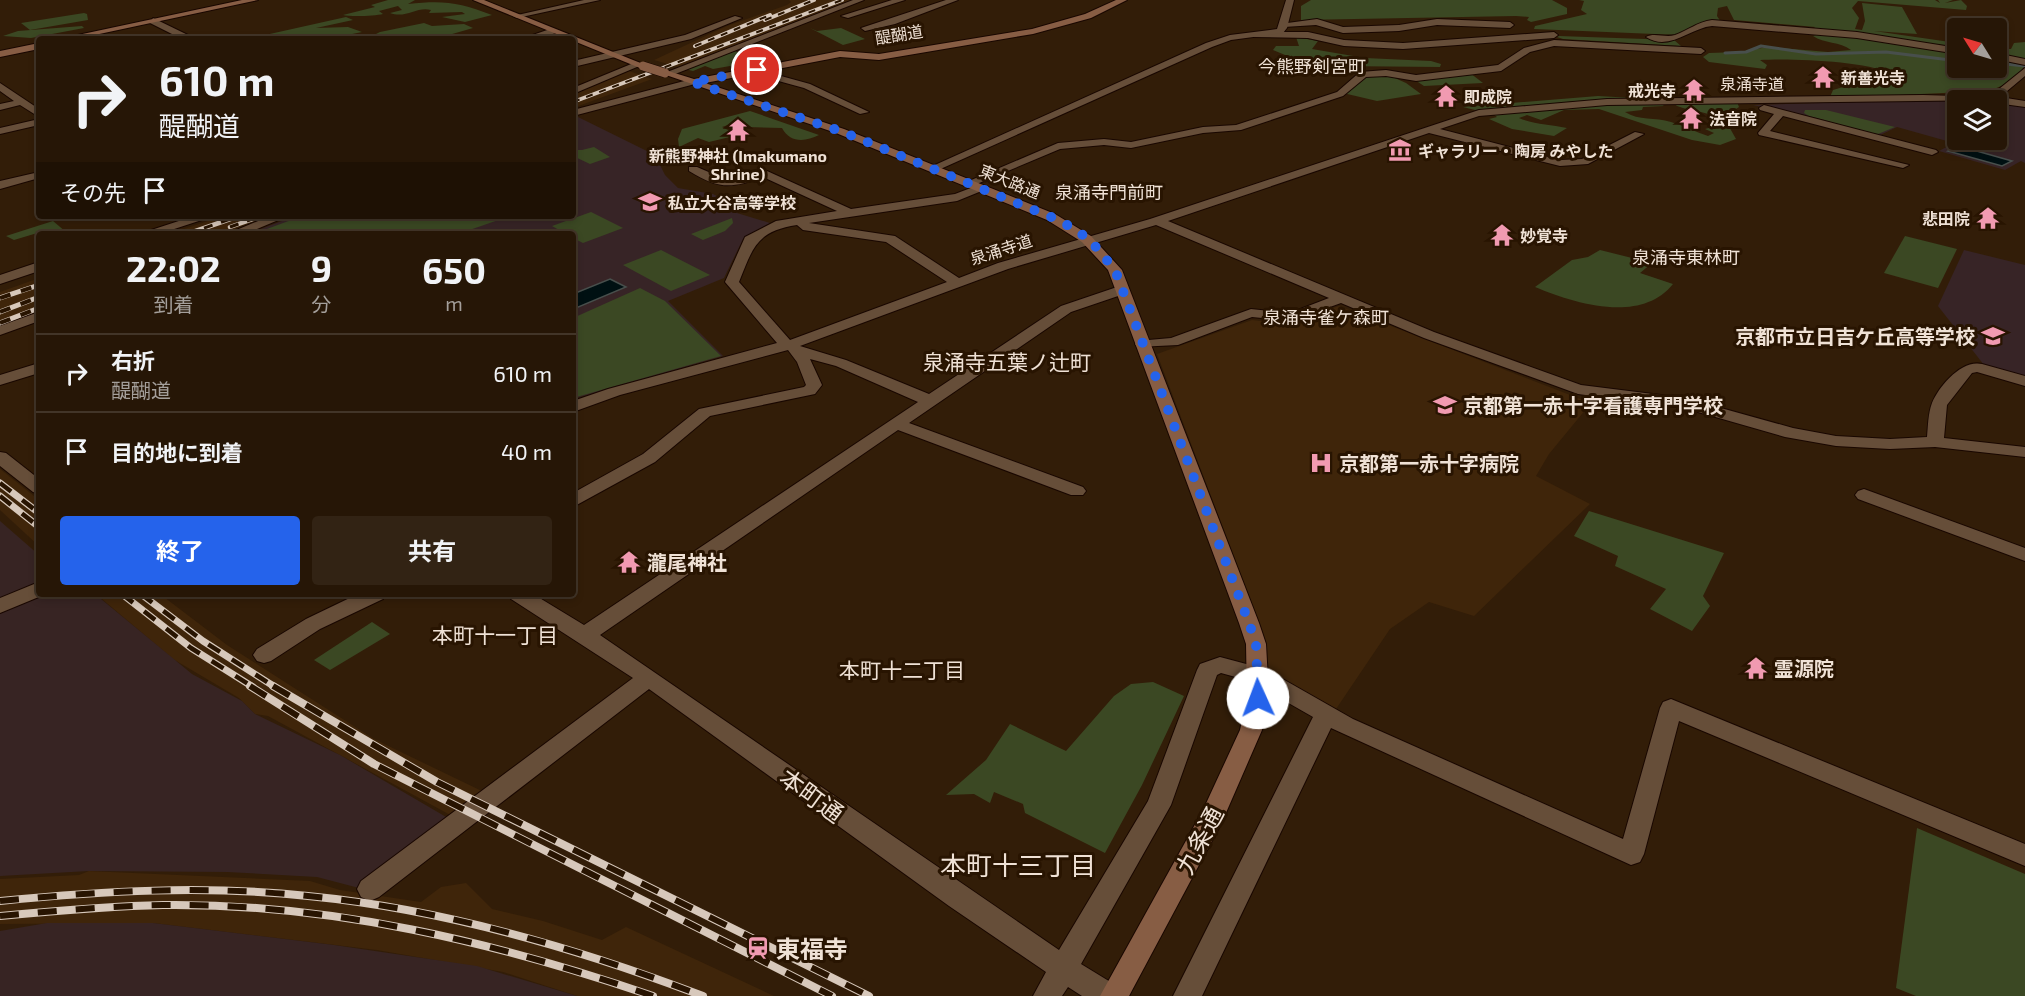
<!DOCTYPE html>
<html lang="ja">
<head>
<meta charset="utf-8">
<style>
	:root { --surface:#261606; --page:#322314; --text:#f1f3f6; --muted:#a49f9b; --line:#423528; --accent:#2563eb }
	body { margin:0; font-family:"Exo 2","Noto Sans JP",sans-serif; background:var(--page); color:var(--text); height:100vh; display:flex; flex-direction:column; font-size:22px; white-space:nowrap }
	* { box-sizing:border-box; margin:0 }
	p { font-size:20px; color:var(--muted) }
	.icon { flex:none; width:33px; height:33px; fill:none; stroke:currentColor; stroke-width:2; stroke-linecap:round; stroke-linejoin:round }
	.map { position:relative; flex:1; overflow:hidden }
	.details { position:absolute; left:36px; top:231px; width:540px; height:366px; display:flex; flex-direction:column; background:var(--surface); border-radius:6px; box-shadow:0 3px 9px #0003,0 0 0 2px var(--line) }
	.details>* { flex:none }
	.top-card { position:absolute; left:36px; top:36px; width:540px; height:183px; border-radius:6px; box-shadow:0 3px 9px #0003,0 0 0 2px var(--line); background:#261606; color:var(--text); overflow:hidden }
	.needle { width:39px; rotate:307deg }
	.fabs { position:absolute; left:1947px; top:18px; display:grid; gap:12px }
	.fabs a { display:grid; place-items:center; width:60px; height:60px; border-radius:6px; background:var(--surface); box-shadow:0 3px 9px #0003,0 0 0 2px var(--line); font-size:30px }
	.pin { position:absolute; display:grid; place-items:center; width:51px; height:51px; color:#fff; margin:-26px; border:3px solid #fff; border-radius:50%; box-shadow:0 2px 6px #0007 }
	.me { position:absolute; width:66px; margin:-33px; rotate:358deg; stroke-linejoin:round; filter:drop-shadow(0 0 4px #0008) }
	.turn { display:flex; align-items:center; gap:21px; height:126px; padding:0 24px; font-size:27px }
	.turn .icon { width:78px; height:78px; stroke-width:2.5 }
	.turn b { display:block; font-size:42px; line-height:51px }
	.then { display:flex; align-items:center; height:57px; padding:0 24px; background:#0003; gap:12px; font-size:22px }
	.eta { display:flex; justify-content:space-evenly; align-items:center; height:102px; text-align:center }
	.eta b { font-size:36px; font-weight:700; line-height:42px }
	.primary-button { display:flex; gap:12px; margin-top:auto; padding:12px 24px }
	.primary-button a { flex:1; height:69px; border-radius:6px; background:var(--accent); color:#fff; font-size:24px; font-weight:700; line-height:69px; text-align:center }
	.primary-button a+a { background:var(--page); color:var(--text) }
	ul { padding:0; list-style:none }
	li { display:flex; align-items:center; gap:18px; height:78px; padding:0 24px; border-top:2px solid var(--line) }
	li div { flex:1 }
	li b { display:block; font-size:22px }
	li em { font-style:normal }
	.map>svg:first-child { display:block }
	.built { fill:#3f250a }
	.industrial { fill:#372423 }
	.education { fill:#372426 }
	.green { fill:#3b4823 }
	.water { fill:#001012; stroke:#484f4c; stroke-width:1.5 }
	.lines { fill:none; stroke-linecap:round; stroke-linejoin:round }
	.stream { stroke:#484f4c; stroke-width:3 }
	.minor-casing { stroke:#190700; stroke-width:2 }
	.tertiary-casing { stroke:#190700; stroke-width:2 }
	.secondary-casing { stroke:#190700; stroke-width:2 }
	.minor { fill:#664e39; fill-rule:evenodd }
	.tertiary { fill:#664e39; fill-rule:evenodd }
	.secondary { fill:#875d44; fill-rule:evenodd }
	.rail-far4-casing { stroke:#d7c8bb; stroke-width:4 }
	.rail-far3-casing { stroke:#d7c8bb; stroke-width:4.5 }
	.rail-far2-casing { stroke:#d7c8bb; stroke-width:5 }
	.rail-far1-casing { stroke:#d7c8bb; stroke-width:7 }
	.rail-casing { stroke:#d7c8bb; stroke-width:8 }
	.rail-far4 { stroke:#281401; stroke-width:2; stroke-dasharray:7; stroke-linecap:butt }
	.rail-far3 { stroke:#281401; stroke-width:3; stroke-dasharray:9; stroke-linecap:butt }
	.rail-far2 { stroke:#281401; stroke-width:4; stroke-dasharray:11; stroke-linecap:butt }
	.rail-far1 { stroke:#281401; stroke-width:4.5; stroke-dasharray:14; stroke-linecap:butt }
	.rail { stroke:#281401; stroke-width:6; stroke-dasharray:19; stroke-linecap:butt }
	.secondary-bridge-casing { stroke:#190700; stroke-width:10; stroke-linecap:butt }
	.secondary-bridge { stroke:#875d44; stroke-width:9 }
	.route { stroke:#2563eb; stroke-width:10; stroke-dasharray:0 18 }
	.labels { text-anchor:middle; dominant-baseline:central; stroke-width:6; stroke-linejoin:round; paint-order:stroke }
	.far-street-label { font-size:16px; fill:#efe1d5; stroke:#281401 }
	.far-poi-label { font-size:16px; font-weight:bold; fill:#efe1d5; stroke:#281401; text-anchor:start }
	.far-neighbourhood-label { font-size:18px; fill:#efe1d5; stroke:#281401 }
	.poi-label { font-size:20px; font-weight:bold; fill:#efe1d5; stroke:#281401; text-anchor:start }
	.neighbourhood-label { font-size:21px; fill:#efe1d5; stroke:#281401 }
	.near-street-label { font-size:24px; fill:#efe1d5; stroke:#281401 }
	.near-poi-label { font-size:24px; font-weight:bold; fill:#efe1d5; stroke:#281401; text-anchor:start }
	.near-neighbourhood-label { font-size:26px; fill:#efe1d5; stroke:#281401 }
</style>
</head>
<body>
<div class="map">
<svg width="2025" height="996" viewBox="0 0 2025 996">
	<rect width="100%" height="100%" fill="#321d08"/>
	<g class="built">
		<path d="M789,0H857L678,67L654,60L727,26L787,5L791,2Z"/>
		<path d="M629,71L652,79L573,108V93Z"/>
		<path d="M223,216H269L220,234H169Z"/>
		<path d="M39,278V312L0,327V292Z"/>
		<path d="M1339,306L1591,403L1549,454L1536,476L1590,504L1474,616L1429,602L1390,629L1334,712L1268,671L1263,633L1157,354L1252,320L1285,324Z"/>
		<path d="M0,469L39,500V546L0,510Z"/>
		<path d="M96,594H160L227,645L374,739L488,794L454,817L268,716L255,714L239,698L173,659Z"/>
		<path d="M89,871L310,881L340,890L421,902L441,887L466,883L492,909L543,921L602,940L626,927L774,996H577L503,972L377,950L153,923L0,924V879L79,875Z"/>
	</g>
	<g class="industrial">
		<path d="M0,521L39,555V586L0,601Z"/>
		<path d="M39,594H95L192,674L242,701L255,714L340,755L453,821L359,888L317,877L227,872L89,871L0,876V608Z"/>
		<path d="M47,923H153L334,945L477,966L577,996H0V931Z"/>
	</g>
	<g class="education">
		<path d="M1961,99L1989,100H1958V140H1996L1997,102L2025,106V163L2021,161L2005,170L1939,151L1954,143L1897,127L1878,136L1823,120L1753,105Z"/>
		<path d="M576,116L655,155L665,175L678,188L713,194L742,210L737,213L770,223L743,239L724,278L668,301L723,356L573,399V234H247L295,216H573V117Z"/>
		<path d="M1964,250L2025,265V376L1984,365L1938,306Z"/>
	</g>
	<g class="green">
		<path d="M388,0H415L408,4C443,0 459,2 492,15L465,22L442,17L465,14L462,12L429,13L431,10C417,6 406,19 390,13L402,10L398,6L379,11L383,14C375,16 351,17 343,15L375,7L371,5Z"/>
		<path d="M1311,0H1552L1567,8V14L1531,22L1527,20L1529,17L1516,16L1301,20V6Z"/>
		<path d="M1579,0H1935L1940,3L1938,0H1953L1945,3L1961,0L1967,6L1966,10L1858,1L1852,8L1859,18L1855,29L1862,30L1865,21L1862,3L1902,7L1917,34L1874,31L1957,43L1958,68H1996L1997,49H2011L2014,43L2025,42C2025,48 2025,56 2025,62C2023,76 1999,89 1987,91L1834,98L1830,97L1833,90L1890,73C1865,61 1789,58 1760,60L1767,65L1765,69L1709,62L1703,57L1709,53L1738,52L1768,47L1828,52L1851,50C1840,41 1824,44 1813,36L1816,35L1813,29L1815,27L1734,20L1727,6L1718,8L1717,16L1721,22L1697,24L1679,35L1534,29L1535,26L1587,14L1581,10L1584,1Z"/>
		<path d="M84,13L87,14L88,20L30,30L21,23Z"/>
		<path d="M346,17L353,20L316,28L348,27L362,32L328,39H285L292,37L288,35L247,39Z"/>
		<path d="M424,23L432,26L464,24L473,28L435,39H341L363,34L371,38L379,36L376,34L380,32Z"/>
		<path d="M82,26L84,28L31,38L3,36L18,31Z"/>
		<path d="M810,28L817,31L841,28L865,39L843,45Z"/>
		<path d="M1559,36L1674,40L1681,46L1563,39L1557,37Z"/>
		<path d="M1296,37L1318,41L1312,49L1365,58L1431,61L1441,64L1440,67L1336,66L1302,62L1273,50L1276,46H1299Z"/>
		<path d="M735,51L764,66L739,70L730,66L713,69L705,66L693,71L685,69Z"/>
		<path d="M1470,73L1483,83L1424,86L1415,80Z"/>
		<path d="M1386,74L1406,83L1421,94L1377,101L1343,93L1362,76Z"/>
		<path d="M1598,96L1651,99L1590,100L1475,110L1463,107Z"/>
		<path d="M1737,102L1739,107L1730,113L1727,123L1736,139L1720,145L1692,140L1599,109L1564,110L1541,120L1527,115L1519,118C1535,125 1550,124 1567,128L1554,136L1512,129L1489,119L1497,117L1493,114L1583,105L1660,103L1664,106L1643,107L1642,110L1625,112C1639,121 1655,117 1671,122C1684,126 1696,132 1708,136L1714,133L1705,129L1716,126L1721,119C1705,110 1685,112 1672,103Z"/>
		<path d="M1805,110H1826L1895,127L1878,134L1872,133L1809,116L1804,113Z"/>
		<path d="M750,111L819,135C805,142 790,143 782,128L746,127L734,123L722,127L732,132L731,135L734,136L709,142L698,138L679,147L678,139L682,129Z"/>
		<path d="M594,147L610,157L590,164L573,156V150H582Z"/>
		<path d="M591,212L623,228L583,243L573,238V234H566L552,226Z"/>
		<path d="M302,216H510L458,234H253Z"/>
		<path d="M732,218L733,223L725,231L703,240L691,234Z"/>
		<path d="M53,221L66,232L34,234L14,240L6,236Z"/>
		<path d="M1905,236L1957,249L1938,288L1884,273Z"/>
		<path d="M661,250L710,275L671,291L623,265Z"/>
		<path d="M1600,250L1652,263L1640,273L1673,284C1641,324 1576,304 1535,287L1572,260L1588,257Z"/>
		<path d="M640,288L665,301L721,356L573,398V318Z"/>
		<path d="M1589,511L1724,553L1703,596L1710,606L1692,631L1650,609L1666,589L1615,566L1618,556L1574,536Z"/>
		<path d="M372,622L390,634L330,670L314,660Z"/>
		<path d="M1153,682L1184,696L1142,785L1105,853L1025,813L1023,804L994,792L990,803L974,794L946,795L986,760L1010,724L1066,751L1114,696L1131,684Z"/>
		<path d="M1917,828L2025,874V996H1916L1896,988Z"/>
	</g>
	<g class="water">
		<path d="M1959,146L2012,161L2002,166L1948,151Z"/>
		<path d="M610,279L626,287L576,308L573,306V294Z"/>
	</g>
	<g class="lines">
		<g class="stream">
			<path d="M1725,53L1746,52L1761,46L1816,54L1886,52L1958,61"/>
			<path d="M1996,63L2025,66"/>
		</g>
		<g class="minor-casing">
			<g id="minor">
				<path d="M853,0H864L670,76L662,74Z"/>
				<path d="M892,0H905L848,18L841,16Z"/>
				<path d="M946,0H958L895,24L865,31L861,28Z"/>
				<path d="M735,16L742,18L691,39L573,67V61L685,35Z"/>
				<path d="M153,18L192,37L193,39H182L150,23Z"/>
				<path d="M1317,19L1343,27L1399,25L1437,19L1510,22L1514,25L1510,28L1437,25L1399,31L1343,33L1316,25L1284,27L1280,24Z"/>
				<path d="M1712,20L1857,32L1958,48V54L1857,38L1712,26C1690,28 1669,52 1646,37C1654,32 1665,38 1675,35C1689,30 1697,22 1712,20Z"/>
				<path d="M553,28L556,33L535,39H521Z"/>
				<path d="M1255,32H1308L1344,40L1403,43L1554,32L1558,35L1554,38L1403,49L1344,46L1308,38L1252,37Z"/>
				<path d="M1554,40L1701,48L1705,51L1701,54L1554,46L1530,52L1501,71L1416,81L1386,76L1366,77L1343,96L1241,130L1203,133L1131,148L1104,145L1060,149L972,186L962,184L1058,143L1104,139L1131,142L1203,127L1236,125L1337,92L1360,72L1386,70L1416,75L1498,65L1524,48Z"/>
				<path d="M1996,53L2025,59V65L1996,59Z"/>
				<path d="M636,62L644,64L573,94V88Z"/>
				<path d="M752,68L810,84L869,112L860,114L804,88L749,73L747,71Z"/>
				<path d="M2025,68V76L2000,97L2025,101V107L1996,103V100L1607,105L1479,116L1440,129L1560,160L1582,159L1635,132L1644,134L1588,164L1560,166L1429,133L1168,221L1434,332L1581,385L1685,398L1793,428L1836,436L1890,439L1927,437C1928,427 1928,413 1932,403C1939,386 1962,359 1982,364L2025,376V386L1977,372L1972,373L1947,405L1944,438L2025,447V457L1935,447L1890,449L1836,446L1785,437L1684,408L1578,394L1424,338L1341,303L1291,321L1252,317L1178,345L1137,347L1135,344L1137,341L1171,338L1251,309L1290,313L1329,298L1156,225L1008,269L800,346L846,360L929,394L1061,306L1117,287H1127V293L1071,312L909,423L1083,487L1086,491L1083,495H1071L898,430L600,635L1059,950L1148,801L1197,670L1200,664L1220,657L1265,669L1353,719L1623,839L1660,708L1663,702L1671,699L2025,844V866L1679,721L1644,854L1640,862L1631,865L1331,728L1202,996H1173L1313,717L1250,681L1221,673L1217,675L1171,805L1081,964L1117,986L1121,996H1082L1068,987L1062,996H1033L1046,972L949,906L649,689L379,897L370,901L361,897L357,889L361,881L633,678L511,599L508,594H533L584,625L918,402L836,366L810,359L822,385L815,394L710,416L655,462L573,507V493L643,454L699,409L804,387L806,385L797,362L788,350L620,395L573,412V401L608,389L777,343L725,282L745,237L776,221L837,211L763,177C730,189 719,189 689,171V167H697L727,180L767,171L851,209L955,194L976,186H984V190L957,201L809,223L895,236L959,278L998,263L1150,219L1479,110L1607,99L1923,95L1989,97ZM797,225L803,230L886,242L947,282L790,340L739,282C753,247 757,231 797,225Z"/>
				<path d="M692,79L697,82L695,84L573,116V110Z"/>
				<path d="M0,83L39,109V117L20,105L0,110V104L14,101L0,91Z"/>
				<path d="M1764,105L1936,150L1938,152L1932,155L1783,116L1770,131L1909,165L1903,168L1759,135L1758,133L1774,114L1760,110L1759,108Z"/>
				<path d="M39,119V125L0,134V128Z"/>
				<path d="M39,172V178L0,189V181Z"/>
				<path d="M194,216H214L159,234H139Z"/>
				<path d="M270,216H288L245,234H227Z"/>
				<path d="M39,262V271L0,284V275Z"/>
				<path d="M39,312V321L0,335V326Z"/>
				<path d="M39,363V373L0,385V375Z"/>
				<path d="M0,452L6,453L39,479V494L33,492L0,466Z"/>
				<path d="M1864,489L2025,548V561L1858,499L1855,495L1858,491Z"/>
				<path d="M39,582V594H46L0,613V598Z"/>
				<path d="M358,594H386L383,599L320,629L271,661L264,663L257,661L253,655L257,649L306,619Z"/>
			</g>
		</g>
		<g class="tertiary-casing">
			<g id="tertiary">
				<path d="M584,0H600L517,18L513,16Z"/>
				<path d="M1286,0H1294L1287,28L1283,33L1231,40L1212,47L936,171L926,169L1206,43L1230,35L1277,29Z"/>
			</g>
		</g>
		<g class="secondary-casing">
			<g id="secondary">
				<path d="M242,0H258L76,39H59Z"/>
				<path d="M473,0H484L648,66L640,68Z"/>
				<path d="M1116,0H1127L1091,18L1033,34L879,60L840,57L705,83L844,129L1055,214L1091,236L1122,270L1259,623L1266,644L1269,698L1262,730L1222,822L1129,996H1100L1203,810L1240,730L1247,698L1246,644L1239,623L1108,270L1082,242L1047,220L836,133L660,73L665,70L694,79L840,51L879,54L1032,29L1085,14Z"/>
				<path d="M39,43V49L0,57V51Z"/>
			</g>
		</g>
		<use href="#minor" class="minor"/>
		<use href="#tertiary" class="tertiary"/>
		<use href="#secondary" class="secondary"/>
		<g class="rail-far4-casing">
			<g id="rail-far4">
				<path d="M765,20L814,0"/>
				<path d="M695,46L770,15"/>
				<path d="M573,102L842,0"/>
			</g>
		</g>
		<g class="rail-far3-casing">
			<g id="rail-far3">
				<path d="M230,227L261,216"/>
				<path d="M187,234L239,216"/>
			</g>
		</g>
		<g class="rail-far2-casing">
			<g id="rail-far2">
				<path d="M0,298L39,285"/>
				<path d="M0,312L39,297"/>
				<path d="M0,323L39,308"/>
			</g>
		</g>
		<g class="rail-far1-casing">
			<g id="rail-far1">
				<path d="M0,483L39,513"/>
				<path d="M0,496L39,527"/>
				<path d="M122,594L191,648L253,687"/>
				<path d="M141,594L203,641L275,687"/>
			</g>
		</g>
		<g class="rail-casing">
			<g id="rail">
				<path d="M250,686L374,764L832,996"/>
				<path d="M273,686L437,782L869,996"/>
				<path d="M0,901C102,891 206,885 308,896C443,909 577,948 703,996"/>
				<path d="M0,916C54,911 109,906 163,905C331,903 495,942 653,996"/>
			</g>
		</g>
		<use href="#rail-far4" class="rail-far4"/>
		<use href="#rail-far3" class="rail-far3"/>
		<use href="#rail-far2" class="rail-far2"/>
		<use href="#rail-far1" class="rail-far1"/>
		<use href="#rail" class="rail"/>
		<g class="secondary-bridge-casing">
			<path id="secondary-bridge" d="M643,66L665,73"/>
		</g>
		<use href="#secondary-bridge" class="secondary-bridge"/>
	</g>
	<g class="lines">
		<path class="route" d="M757,70L692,82L840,131L1051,217L1071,227L1090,240L1115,270L1249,623L1256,644L1258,698"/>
	</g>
	<defs>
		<g id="temple-bare" transform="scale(1.8)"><path d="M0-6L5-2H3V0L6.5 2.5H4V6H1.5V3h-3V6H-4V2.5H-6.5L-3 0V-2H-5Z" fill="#f19ab1" stroke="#281401" stroke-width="2.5" paint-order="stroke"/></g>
		<g id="museum-bare" transform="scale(1.8)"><path d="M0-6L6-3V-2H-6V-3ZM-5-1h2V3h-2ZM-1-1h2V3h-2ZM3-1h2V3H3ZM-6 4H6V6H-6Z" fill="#f19ab1" stroke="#281401" stroke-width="2.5" paint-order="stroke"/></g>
		<g id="school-bare" transform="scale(1.8)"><path d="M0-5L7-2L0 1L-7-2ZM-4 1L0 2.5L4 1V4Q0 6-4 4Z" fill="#f19ab1" stroke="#281401" stroke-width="2.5" paint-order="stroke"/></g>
		<g id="hospital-bare" transform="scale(1.8)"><path d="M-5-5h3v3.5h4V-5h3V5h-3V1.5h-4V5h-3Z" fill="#f19ab1" stroke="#281401" stroke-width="2.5" paint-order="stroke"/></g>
		<g id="station-bare" transform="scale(1.8)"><path d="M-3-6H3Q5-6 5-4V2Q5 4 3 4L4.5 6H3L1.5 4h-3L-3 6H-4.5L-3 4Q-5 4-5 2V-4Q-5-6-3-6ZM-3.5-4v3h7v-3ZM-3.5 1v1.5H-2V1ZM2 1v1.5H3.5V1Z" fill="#f19ab1" stroke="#281401" stroke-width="2.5" paint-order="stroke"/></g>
	</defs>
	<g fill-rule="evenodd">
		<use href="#temple-bare" x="1823" y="77"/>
		<use href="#temple-bare" x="1694" y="90"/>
		<use href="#temple-bare" x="1446" y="96"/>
		<use href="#temple-bare" x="1691" y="118"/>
		<use href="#temple-bare" x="738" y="130"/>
		<use href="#museum-bare" x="1400" y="150"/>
		<use href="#school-bare" x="650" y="202"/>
		<use href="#temple-bare" x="1988" y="218"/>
		<use href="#temple-bare" x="1502" y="235"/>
		<use href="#school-bare" x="1993" y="336"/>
		<use href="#school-bare" x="1445" y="405"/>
		<use href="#hospital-bare" x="1321" y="463"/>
		<use href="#temple-bare" x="629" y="562"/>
		<use href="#temple-bare" x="1756" y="668"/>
		<use href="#station-bare" x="758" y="948"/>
	</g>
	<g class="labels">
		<g class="far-street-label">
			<text transform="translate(899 34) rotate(-9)">醍醐道</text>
			<text x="1752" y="83">泉涌寺道</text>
			<text transform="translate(1010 181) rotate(22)">東大路通</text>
			<text transform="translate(1001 249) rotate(-18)">泉涌寺道</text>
		</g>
		<g class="far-poi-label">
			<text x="1841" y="77">新善光寺</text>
			<text x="1676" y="90" text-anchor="end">戒光寺</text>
			<text x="1464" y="96">即成院</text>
			<text x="1709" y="118">法音院</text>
			<text x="1418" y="150">ギャラリー・陶房 みやした</text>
			<text x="738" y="155" text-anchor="middle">新熊野神社 (Imakumano<tspan x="738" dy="18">Shrine)</tspan></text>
			<text x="668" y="202">私立大谷高等学校</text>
			<text x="1970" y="218" text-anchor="end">悲田院</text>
			<text x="1520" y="235">妙覚寺</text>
		</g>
		<g class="far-neighbourhood-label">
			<text x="1312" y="66">今熊野剣宮町</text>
			<text x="1109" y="192">泉涌寺門前町</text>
			<text x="1686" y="257">泉涌寺東林町</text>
			<text x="1326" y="317">泉涌寺雀ケ森町</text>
		</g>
		<g class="poi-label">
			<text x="1975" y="336" text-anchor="end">京都市立日吉ケ丘高等学校</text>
			<text x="1463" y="405">京都第一赤十字看護専門学校</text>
			<text x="1339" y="463">京都第一赤十字病院</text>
			<text x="647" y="562">瀧尾神社</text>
			<text x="1774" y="668">霊源院</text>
		</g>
		<g class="neighbourhood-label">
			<text x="1007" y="361">泉涌寺五葉ノ辻町</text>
			<text x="495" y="634">本町十一丁目</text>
			<text x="902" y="669">本町十二丁目</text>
		</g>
		<g class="near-street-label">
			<text transform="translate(812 795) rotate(36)">本町通</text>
			<text transform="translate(1199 840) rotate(-62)">九条通</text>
		</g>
		<g class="near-poi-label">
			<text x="776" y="948">東福寺</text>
		</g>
		<g class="near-neighbourhood-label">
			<text x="1018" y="864">本町十三丁目</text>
		</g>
	</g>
</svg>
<div class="fabs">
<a><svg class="needle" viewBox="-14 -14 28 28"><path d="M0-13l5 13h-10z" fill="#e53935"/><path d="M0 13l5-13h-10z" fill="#a49f9b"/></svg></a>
<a><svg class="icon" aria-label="layers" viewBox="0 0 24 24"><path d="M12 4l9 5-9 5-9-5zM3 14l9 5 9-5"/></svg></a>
</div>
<div class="pin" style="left:757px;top:70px;background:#d93025"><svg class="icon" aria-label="arrive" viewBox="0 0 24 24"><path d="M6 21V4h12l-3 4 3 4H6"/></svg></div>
<svg class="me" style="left:1258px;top:698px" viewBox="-20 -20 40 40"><circle r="19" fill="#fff"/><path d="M0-13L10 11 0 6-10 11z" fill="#2563eb"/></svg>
<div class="top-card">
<div class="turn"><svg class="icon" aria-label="right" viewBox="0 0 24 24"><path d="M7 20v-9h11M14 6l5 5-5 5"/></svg><div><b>610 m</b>醍醐道</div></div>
<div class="then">その先<svg class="icon" aria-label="arrive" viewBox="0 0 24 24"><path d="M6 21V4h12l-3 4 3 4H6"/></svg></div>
</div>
<section class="details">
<div class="eta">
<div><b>22:02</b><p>到着</p></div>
<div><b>9</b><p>分</p></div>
<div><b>650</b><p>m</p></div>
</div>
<ul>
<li><svg class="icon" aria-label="right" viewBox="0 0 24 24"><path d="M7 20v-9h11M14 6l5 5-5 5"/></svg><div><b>右折</b><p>醍醐道</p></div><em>610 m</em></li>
<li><svg class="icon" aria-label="arrive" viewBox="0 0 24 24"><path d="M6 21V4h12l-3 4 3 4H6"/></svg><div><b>目的地に到着</b></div><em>40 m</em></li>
</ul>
<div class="primary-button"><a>終了</a><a>共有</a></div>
</section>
</div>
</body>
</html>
